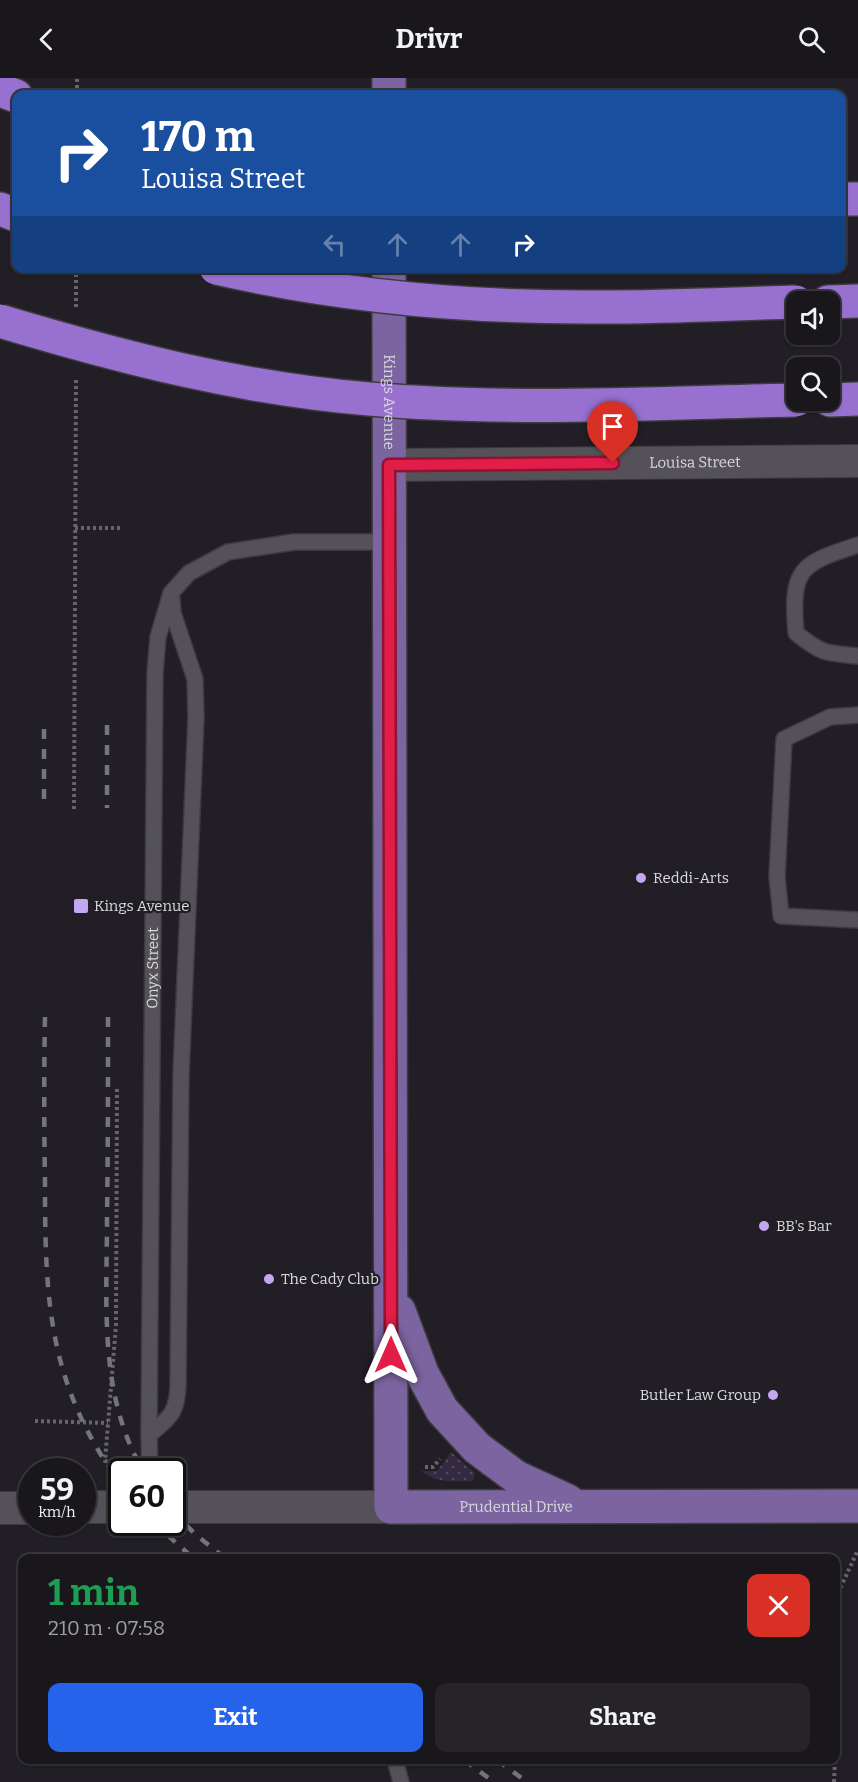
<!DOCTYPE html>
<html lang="en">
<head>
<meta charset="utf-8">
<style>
	:root { --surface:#19171c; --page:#262429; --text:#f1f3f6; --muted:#9f9fa3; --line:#37363b; --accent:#2563eb }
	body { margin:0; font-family:Bitter,serif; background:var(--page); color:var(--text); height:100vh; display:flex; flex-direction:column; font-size:22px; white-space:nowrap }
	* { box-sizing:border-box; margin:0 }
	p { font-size:20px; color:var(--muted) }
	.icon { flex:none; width:33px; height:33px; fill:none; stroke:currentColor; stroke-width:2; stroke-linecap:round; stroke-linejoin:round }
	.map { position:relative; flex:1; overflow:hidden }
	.sheet { position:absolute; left:18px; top:1476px; width:822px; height:210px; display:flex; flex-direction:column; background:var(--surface); border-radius:12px; box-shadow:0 2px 4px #0004,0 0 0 2px var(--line) }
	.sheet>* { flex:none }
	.guide { position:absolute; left:12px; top:12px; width:834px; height:183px; border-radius:12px; box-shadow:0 2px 4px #0004,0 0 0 2px var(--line); background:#1a4fa0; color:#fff; overflow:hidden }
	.buttons { position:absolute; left:786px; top:213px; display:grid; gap:12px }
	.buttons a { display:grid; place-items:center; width:54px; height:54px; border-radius:12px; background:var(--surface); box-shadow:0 2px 4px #0004,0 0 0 2px var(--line); font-size:30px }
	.speed { position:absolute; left:18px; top:1380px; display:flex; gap:12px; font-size:30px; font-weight:700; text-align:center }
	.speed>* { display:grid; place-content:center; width:78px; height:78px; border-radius:50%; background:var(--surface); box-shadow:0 2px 4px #0004,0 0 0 2px var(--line); line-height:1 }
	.speed small { font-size:15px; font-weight:400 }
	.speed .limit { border:3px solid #111; border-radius:9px; background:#fff; color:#111 }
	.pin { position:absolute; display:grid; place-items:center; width:51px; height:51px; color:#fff; margin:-62px -26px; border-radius:50% 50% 50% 0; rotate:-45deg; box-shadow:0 0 6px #0007 }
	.pin .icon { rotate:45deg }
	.me { position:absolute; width:66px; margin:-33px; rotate:0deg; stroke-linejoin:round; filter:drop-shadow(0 0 4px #0008) }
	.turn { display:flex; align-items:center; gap:21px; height:126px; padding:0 30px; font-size:27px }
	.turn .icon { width:78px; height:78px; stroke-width:2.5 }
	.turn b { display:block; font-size:42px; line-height:51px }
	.lanes { display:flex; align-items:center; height:57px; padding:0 30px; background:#0003; justify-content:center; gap:30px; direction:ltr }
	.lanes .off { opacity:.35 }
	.round { display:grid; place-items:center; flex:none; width:63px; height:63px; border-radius:12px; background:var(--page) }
	.head { display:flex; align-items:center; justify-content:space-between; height:102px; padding:0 30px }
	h1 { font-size:36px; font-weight:700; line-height:45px; color:#1e9e55 }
	.cta { display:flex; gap:12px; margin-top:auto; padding:12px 30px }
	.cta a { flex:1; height:69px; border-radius:12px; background:var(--accent); color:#fff; font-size:24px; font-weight:700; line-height:69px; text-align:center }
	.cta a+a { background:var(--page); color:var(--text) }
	header { display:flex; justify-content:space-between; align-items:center; height:78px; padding:0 30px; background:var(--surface); font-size:27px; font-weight:700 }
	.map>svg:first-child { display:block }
	.grass { fill:url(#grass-dots) }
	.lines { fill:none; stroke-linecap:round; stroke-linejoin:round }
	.lane-casing { stroke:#3d3b3f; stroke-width:18 }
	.street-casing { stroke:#3d3b3f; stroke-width:34 }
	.primary-casing { stroke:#3d3b3f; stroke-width:36 }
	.highway-casing { stroke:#3d3b3f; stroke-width:36 }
	.path { stroke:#67656a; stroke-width:4; stroke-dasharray:3 3; stroke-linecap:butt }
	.lane { stroke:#545258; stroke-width:15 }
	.street { stroke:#545258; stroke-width:32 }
	.primary { stroke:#7c64a0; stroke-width:33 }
	.highway { stroke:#9770d0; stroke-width:33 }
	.rail { stroke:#757478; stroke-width:4.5; stroke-dasharray:10 10; stroke-linecap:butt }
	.highway-bridge-casing { stroke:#3d3b3f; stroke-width:36; stroke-linecap:butt }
	.highway-bridge { stroke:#9770d0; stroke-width:33 }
	.route-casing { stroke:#92132f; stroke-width:15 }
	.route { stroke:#e11d48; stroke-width:10 }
	.poi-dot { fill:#c3a7f2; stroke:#211f25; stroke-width:2 }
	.labels { text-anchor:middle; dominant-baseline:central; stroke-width:4.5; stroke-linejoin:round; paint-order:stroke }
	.street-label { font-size:15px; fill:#dad9dc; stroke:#211f25 }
	.poi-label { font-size:15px; fill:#dad9dc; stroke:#211f25; text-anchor:start }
</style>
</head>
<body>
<header><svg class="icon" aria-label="back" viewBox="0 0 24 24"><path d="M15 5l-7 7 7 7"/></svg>Drivr<svg class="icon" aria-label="search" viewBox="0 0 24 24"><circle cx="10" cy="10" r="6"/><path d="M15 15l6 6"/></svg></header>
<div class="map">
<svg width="858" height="1704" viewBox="0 0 858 1704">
	<defs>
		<pattern id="grass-dots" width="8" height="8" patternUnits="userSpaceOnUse" patternTransform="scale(1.5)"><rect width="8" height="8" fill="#332a41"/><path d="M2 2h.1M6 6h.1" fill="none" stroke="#50485c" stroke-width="1.8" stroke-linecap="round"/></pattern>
	</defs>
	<rect width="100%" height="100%" fill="#211f25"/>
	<path class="grass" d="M451,1374L475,1395L473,1403C455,1403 436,1406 422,1393H437Z"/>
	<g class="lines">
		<g class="lane-casing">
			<g id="lane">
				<path d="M858,467C798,486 791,492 796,555C822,576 825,575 858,578"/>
				<path d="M858,637L830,639L784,661L777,799L781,838L858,842"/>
				<path d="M149,1357C169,1340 177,1336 178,1308L181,996L196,640L195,601L173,535L172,521"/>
				<path id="s1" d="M150,1394L149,1357L155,595L158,559L171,515L189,495L228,474L294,464H389"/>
				<path d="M395,1682L401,1704"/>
			</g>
		</g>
		<g class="street-casing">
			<g id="street">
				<path id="s2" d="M389,387L858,383"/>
				<path d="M82,1429H122"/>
				<path d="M172,1429H391"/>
				<path d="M0,1430H32"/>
			</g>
		</g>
		<g class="primary-casing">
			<g id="primary">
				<path d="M389,0V16"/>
				<path id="s3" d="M389,190L391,1429L858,1428"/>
				<path d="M399,1233L422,1295L442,1332L477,1370L516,1399L568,1423"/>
			</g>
		</g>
		<g class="highway-casing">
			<g id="highway">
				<path d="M0,12L16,18"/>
				<path d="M842,121H858"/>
				<path d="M0,131L16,137"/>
				<path d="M828,224L858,223"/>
				<path d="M830,322L858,321"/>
			</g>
		</g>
		<g class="path">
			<path d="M77,16V0"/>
			<path d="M76,229V190"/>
			<path d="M75,450H120"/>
			<path d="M74,731L76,299"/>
			<path d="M117,1011L116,1247L105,1383L124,1384"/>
			<path d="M35,1343L108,1345"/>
			<path d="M425,1389H433L440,1381"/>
			<path d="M836,1623L837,1517L858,1472"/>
			<path d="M834,1704L835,1682"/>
		</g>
		<use href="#lane" class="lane"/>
		<use href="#street" class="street"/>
		<use href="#primary" class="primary"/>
		<use href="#highway" class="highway"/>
		<g class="rail">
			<path d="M107,647V730"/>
			<path d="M44,651V731"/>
			<path d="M45,939C44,994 44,1049 45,1104C45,1224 48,1307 122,1408"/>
			<path d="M108,939C108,1006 108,1073 107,1140C107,1225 98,1318 144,1394"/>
			<path d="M172,1433L195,1456L225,1480"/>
			<path d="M153,1444L193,1480"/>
			<path d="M464,1682L494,1704"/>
			<path d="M497,1682L527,1704"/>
		</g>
		<g class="highway-bridge-casing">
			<g id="highway-bridge">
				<path d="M216,190C335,217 461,229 583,229C654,230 725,226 796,224"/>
				<path d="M0,243C120,279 243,311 369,321C511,333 654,325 796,322"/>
			</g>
		</g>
		<use href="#highway-bridge" class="highway-bridge"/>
	</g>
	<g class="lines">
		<g class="route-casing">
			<path id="route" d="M391,1277L389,387L613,385"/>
		</g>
		<use href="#route" class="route"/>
	</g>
	<g class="poi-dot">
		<circle cx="641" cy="800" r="6"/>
		<rect x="73" y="820" width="16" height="16" rx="3"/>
		<circle cx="764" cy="1148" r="6"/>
		<circle cx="269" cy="1201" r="6"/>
		<circle cx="773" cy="1317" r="6"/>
	</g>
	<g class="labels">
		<g class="street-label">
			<text stroke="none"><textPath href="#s3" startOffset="134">Kings Avenue</textPath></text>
			<text stroke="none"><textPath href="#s2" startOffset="306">Louisa Street</textPath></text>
			<text stroke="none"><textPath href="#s1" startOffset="504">Onyx Street</textPath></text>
			<text stroke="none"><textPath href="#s3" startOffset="1364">Prudential Drive</textPath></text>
		</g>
		<g class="poi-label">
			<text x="653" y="800">Reddi-Arts</text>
			<text x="94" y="828">Kings Avenue</text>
			<text x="776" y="1148">BB's Bar</text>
			<text x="281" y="1201">The Cady Club</text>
			<text x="761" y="1317" text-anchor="end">Butler Law Group</text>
		</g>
	</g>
</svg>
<div class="buttons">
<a><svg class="icon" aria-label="sound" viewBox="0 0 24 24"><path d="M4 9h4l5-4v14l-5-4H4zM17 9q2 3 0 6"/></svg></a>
<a><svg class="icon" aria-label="search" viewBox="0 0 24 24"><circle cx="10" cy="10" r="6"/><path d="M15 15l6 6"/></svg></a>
</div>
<div class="speed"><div>59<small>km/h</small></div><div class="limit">60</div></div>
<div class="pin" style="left:613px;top:385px;background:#d93025"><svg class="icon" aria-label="arrive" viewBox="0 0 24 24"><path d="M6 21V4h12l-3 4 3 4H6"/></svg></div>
<svg class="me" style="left:391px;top:1277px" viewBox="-20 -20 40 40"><path d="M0-17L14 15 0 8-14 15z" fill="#e11d48" stroke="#fff" stroke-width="4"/></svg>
<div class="guide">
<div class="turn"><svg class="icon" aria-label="right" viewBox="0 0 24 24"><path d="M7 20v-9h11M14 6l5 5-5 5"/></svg><div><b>170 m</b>Louisa Street</div></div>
<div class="lanes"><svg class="icon off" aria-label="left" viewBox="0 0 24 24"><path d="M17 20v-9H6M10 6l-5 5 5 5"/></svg><svg class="icon off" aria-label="ahead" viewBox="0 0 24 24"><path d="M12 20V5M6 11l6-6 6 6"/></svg><svg class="icon off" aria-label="ahead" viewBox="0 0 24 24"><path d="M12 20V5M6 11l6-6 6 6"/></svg><svg class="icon" aria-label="right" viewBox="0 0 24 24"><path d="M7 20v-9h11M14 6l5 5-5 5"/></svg></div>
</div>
<section class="sheet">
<div class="head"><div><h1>1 min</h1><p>210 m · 07:58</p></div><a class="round" style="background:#d93025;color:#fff"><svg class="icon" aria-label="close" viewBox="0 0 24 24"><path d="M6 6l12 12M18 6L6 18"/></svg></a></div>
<div class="cta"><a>Exit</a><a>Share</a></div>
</section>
</div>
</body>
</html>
